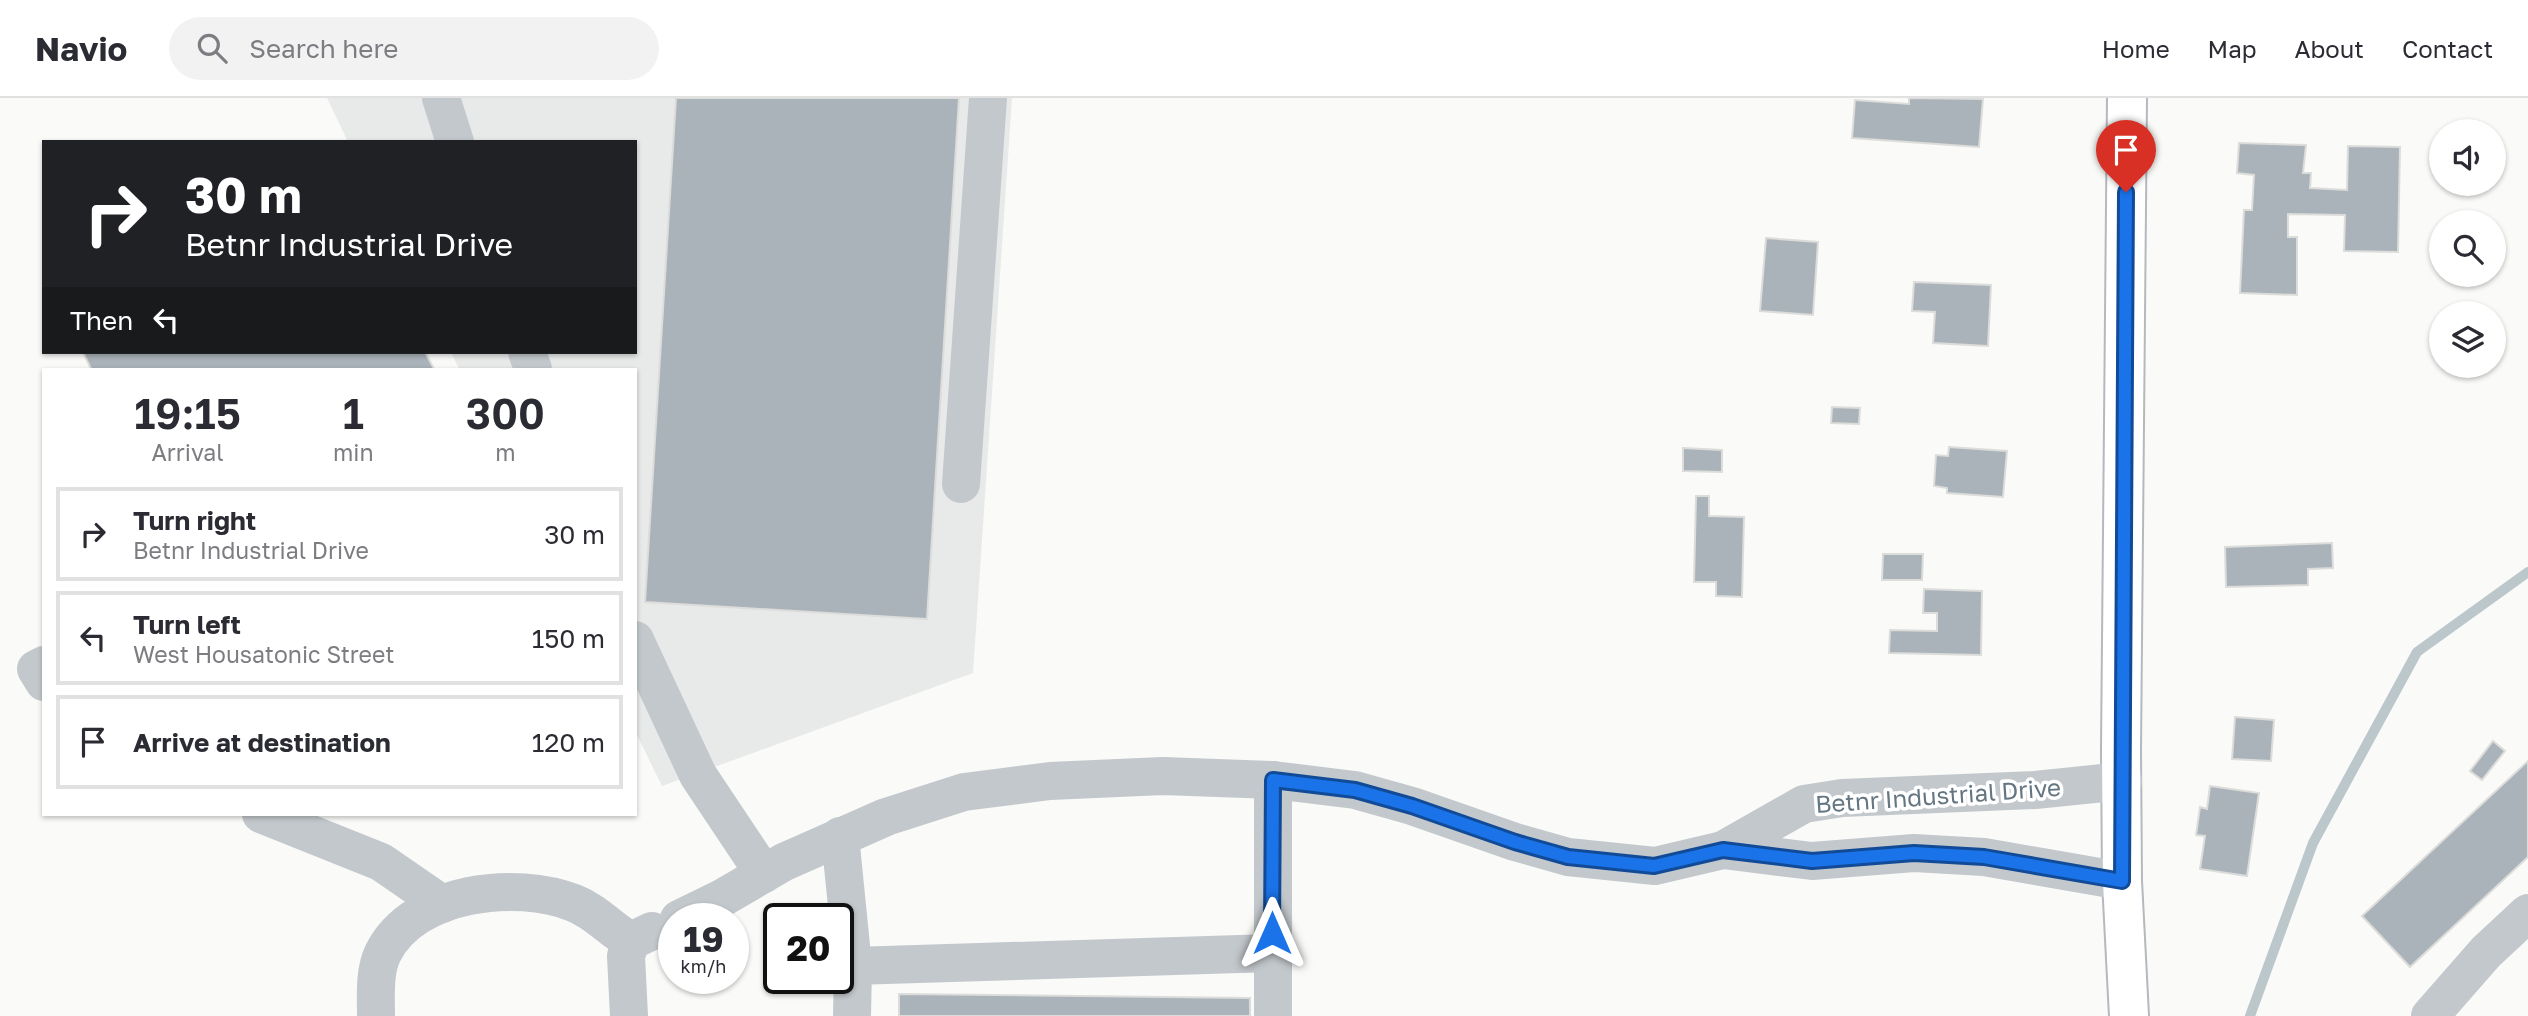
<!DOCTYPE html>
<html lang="en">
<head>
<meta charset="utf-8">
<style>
	:root { --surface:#fff; --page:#f2f2f3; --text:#2b2b33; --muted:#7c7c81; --line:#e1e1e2 }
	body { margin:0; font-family:"Golos Text",sans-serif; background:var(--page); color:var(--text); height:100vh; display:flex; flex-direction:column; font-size:26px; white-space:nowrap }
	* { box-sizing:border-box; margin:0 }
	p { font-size:23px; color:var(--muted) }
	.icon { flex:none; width:38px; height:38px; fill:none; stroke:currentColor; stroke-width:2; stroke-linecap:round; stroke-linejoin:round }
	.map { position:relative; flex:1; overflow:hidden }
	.details { position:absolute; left:42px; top:270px; width:595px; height:448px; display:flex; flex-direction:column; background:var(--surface); border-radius:0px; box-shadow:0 2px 5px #0004 }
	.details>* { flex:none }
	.top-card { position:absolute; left:42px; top:42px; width:595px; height:214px; border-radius:0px; box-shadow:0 2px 5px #0004; background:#202124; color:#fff; overflow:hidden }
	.tools { position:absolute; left:2429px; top:21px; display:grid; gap:14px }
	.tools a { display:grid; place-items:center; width:77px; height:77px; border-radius:50%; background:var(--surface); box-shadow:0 2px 5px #0004; font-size:35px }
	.speed { position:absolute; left:658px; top:805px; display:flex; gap:14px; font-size:35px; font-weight:700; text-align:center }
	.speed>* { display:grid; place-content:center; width:91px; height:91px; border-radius:50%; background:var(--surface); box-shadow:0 2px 5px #0004; line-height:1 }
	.speed small { font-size:18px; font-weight:400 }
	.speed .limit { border:4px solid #111; border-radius:10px; background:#fff; color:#111 }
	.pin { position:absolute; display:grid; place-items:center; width:60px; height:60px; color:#fff; margin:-72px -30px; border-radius:50% 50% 50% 0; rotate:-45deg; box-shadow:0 0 7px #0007 }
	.pin .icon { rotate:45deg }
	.me { position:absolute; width:77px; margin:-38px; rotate:0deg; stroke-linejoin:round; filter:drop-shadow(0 0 5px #0008) }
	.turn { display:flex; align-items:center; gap:24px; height:147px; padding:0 28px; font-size:32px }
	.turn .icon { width:91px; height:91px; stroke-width:2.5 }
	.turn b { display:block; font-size:49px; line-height:60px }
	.then { display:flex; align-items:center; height:66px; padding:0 28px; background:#0003; gap:14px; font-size:26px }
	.eta { display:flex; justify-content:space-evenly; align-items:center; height:119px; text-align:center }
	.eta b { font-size:42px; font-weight:600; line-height:49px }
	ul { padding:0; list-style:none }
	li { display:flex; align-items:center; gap:21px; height:94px; margin:0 14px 10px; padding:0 14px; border:4px solid var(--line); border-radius:0px }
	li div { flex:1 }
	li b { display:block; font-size:26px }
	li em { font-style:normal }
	header { display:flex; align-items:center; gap:42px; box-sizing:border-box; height:98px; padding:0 35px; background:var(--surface); border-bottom:2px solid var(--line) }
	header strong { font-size:33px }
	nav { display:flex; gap:38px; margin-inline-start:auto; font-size:24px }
	.search { width:490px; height:63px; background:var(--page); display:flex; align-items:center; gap:18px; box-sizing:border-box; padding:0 24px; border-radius:38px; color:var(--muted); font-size:26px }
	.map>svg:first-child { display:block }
	.built { fill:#e8e9e9 }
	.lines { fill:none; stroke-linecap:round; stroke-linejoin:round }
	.stream { stroke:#bbc7cb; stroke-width:10 }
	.building { fill:#aab3b9; stroke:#dcdcda; stroke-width:2 }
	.highway-casing { stroke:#b4b9bd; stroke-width:42 }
	.minor { stroke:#c3c8cc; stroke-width:38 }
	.highway { stroke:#fff; stroke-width:38 }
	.route-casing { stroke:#114b97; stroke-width:18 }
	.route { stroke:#1a73e8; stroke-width:12 }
	.labels { text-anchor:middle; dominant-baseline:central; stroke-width:7; stroke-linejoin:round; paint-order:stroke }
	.street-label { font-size:24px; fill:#657683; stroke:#fff }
</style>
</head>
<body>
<header>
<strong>Navio</strong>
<div class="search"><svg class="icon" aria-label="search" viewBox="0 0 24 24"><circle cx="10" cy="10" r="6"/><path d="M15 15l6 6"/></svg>Search here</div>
<nav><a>Home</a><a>Map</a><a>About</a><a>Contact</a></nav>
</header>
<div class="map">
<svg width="2528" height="918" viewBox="0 0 2528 918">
	<rect width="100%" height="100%" fill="#fafaf8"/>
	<path class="built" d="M327,0H1012L973,575L662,688L635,633V271H459L451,254H635V44H348Z"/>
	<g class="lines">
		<path class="stream" d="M2250,918L2313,745L2417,554L2528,474"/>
	</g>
	<g class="building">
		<path d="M676,0H959L927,521L645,504Z"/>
		<path d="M1909,0L1983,1L1979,49L1852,40L1855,2L1909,6Z"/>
		<path d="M2239,45L2306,47L2303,75H2311L2310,90L2347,92L2348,48L2400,49L2398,154L2344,153L2345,117L2288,116V139H2297V197L2240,195L2244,112H2252L2254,77L2237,75Z"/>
		<path d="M1766,140L1818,144L1813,217L1760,213Z"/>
		<path d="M1914,184L1991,187L1988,248L1933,245L1935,214L1912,213Z"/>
		<path d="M83,254H425L434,271H91Z"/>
		<path d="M1832,309L1860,310L1859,326L1831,325Z"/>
		<path d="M1949,349L2007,353L2003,399L1947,395V390L1934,388L1936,357L1948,358Z"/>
		<path d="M1683,350L1722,352V374L1683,373Z"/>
		<path d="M1696,398H1709V418L1744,419L1742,499L1716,498V484H1694Z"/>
		<path d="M2332,445L2333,470L2308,471V487L2226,489L2225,449Z"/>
		<path d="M1883,456H1923L1922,482H1882Z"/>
		<path d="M1924,491L1982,493L1981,557L1889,555L1890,532L1937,533V515H1923Z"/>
		<path d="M2235,619L2274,622L2271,663L2232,661Z"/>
		<path d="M2493,643L2505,653L2482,682L2470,673Z"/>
		<path d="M2528,663V759L2410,869L2362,818Z"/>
		<path d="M2210,688L2259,695L2247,778L2200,771L2205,738L2196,737L2200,709L2207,711Z"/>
		<path d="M899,896L1250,900V918H899Z"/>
	</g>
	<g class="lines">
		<g class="highway-casing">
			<path id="highway" d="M2127,0L2121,652L2122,783L2129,918"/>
		</g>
		<g class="minor">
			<path d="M441,0L455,44"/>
			<path d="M527,254L533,271"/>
			<path d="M961,386L988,0"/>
			<path d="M635,542L698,677L764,776"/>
			<path d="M44,567L36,571L44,584"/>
			<path d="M1273,682V918"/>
			<path d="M261,716L381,764L442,806"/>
			<path d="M840,738L853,868L852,918"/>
			<path d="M1723,752L1812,763L1914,755L1984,759L2122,783"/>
			<path d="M679,821L724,799L784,764L886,719L964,694L1050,683L1163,678L1273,682L1355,692L1412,708L1515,744L1568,759L1655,768L1723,752L1804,706L1842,700L2035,692L2123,683"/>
			<path d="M853,868L1272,855"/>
			<path d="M376,918C376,898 374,873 383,855C414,793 516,782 574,805C597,814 611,832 631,843"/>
			<path d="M629,918L626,858L631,843L652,833"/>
			<path d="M2430,918L2486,854L2528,815"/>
		</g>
		<use href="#highway" class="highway"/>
	</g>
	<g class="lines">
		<g class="route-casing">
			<path id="route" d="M1272,835L1273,682L1355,692L1412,708L1515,744L1568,759L1654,768L1723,752L1812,763L1914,755L1984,759L2122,783L2126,94"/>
		</g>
		<use href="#route" class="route"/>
	</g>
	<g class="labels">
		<g class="street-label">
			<text transform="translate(1938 697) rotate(-4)">Betnr Industrial Drive</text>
		</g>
	</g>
</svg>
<div class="tools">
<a><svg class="icon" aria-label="sound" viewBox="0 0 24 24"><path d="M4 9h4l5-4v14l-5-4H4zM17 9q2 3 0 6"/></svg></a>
<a><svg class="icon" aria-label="search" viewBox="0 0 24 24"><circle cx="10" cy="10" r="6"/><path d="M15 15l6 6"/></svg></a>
<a><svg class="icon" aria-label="layers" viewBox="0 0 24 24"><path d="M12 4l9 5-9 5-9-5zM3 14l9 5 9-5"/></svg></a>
</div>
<div class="speed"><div>19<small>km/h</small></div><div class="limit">20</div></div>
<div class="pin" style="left:2126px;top:94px;background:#d93025"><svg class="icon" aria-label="arrive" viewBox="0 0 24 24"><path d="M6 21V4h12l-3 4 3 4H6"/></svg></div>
<svg class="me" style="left:1272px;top:835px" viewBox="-20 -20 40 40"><path d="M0-17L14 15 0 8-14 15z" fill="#1a73e8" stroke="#fff" stroke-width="4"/></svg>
<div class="top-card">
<div class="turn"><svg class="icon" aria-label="right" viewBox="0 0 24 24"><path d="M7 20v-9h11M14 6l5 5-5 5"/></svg><div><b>30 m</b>Betnr Industrial Drive</div></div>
<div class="then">Then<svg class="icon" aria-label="left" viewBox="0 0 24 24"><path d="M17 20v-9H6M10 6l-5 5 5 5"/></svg></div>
</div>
<section class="details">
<div class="eta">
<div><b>19:15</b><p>Arrival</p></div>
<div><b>1</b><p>min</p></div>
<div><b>300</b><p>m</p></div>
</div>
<ul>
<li><svg class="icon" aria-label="right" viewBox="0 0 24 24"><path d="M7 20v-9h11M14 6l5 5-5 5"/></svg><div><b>Turn right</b><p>Betnr Industrial Drive</p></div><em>30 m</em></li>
<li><svg class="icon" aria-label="left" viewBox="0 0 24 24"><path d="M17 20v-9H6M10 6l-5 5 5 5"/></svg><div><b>Turn left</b><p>West Housatonic Street</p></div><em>150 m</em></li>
<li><svg class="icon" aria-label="arrive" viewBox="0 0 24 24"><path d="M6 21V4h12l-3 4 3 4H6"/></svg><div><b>Arrive at destination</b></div><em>120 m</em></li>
</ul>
</section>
</div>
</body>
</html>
